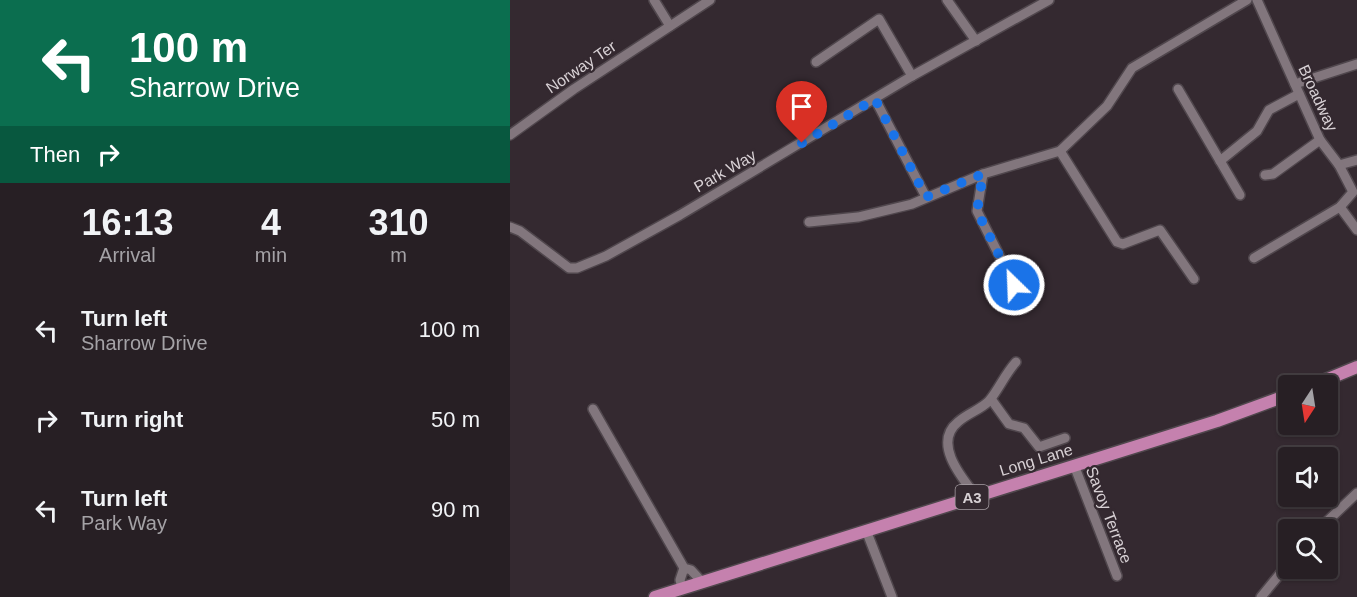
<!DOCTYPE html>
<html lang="en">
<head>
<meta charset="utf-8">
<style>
	:root { --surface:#271f24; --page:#2f272c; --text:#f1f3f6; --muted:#a4a2a6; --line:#433d41 }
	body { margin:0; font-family:Arial,sans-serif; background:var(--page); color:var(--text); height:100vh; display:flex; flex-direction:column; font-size:22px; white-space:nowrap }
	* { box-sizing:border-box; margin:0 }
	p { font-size:20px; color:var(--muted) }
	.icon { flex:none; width:33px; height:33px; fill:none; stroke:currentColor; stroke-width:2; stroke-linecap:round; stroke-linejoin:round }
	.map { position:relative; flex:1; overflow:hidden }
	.drawer { display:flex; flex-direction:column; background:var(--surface); width:510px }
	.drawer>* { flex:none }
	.guide { background:#0b6e4f; color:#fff; overflow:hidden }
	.needle { width:39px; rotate:192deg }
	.controls { position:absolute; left:768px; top:375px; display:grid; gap:12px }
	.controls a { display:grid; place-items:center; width:60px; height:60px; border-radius:6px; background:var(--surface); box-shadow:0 2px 4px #0004,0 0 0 2px var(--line); font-size:30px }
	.pin { position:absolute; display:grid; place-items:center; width:51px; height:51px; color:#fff; margin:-62px -26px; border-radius:50% 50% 50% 0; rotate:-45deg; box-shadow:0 0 6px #0007 }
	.pin .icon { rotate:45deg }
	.me { position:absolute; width:66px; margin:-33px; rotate:336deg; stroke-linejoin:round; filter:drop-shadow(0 0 4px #0008) }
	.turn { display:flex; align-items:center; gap:21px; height:126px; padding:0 30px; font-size:27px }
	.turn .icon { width:78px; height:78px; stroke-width:2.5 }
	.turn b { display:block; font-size:42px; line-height:51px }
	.then { display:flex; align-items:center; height:57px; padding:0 30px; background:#0003; gap:12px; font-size:22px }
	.eta { display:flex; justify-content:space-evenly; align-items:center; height:102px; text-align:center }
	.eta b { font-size:36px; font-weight:700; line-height:42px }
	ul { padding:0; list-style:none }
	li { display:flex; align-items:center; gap:18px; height:90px; padding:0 30px }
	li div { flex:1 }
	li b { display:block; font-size:22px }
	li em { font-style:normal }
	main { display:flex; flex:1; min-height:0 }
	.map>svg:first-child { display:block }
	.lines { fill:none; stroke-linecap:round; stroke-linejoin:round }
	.minor-casing { stroke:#50474d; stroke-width:12 }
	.major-casing { stroke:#50474d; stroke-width:15 }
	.minor { stroke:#82767d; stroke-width:9 }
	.major { stroke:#c581ae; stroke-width:12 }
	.route { stroke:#1a73e8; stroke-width:10; stroke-dasharray:0 18 }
	.labels { text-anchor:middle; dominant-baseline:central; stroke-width:4.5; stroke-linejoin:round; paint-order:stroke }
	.shield { fill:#342930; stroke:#a79fa4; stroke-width:1.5 }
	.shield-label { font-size:15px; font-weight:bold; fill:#d8d1d5 }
	.street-label { font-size:16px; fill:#d8d1d5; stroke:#342930 }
</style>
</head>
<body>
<main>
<section class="drawer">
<div class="guide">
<div class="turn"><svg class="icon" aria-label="left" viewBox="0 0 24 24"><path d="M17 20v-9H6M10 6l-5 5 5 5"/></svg><div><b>100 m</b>Sharrow Drive</div></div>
<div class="then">Then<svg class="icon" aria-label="right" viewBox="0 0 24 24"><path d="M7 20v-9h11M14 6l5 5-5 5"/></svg></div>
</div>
<div class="eta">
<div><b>16:13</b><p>Arrival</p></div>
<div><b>4</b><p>min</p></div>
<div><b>310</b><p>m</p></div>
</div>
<ul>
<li><svg class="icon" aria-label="left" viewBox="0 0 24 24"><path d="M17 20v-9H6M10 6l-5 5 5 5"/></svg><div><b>Turn left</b><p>Sharrow Drive</p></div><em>100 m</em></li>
<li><svg class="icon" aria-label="right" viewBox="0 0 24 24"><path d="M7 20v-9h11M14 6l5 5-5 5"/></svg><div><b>Turn right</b></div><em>50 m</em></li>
<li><svg class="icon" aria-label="left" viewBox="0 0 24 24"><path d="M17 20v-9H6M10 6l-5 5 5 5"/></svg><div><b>Turn left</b><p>Park Way</p></div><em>90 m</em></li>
</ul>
</section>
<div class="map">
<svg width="847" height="597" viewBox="0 0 847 597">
	<rect width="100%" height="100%" fill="#342930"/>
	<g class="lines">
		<g class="minor-casing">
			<g id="minor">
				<path d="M144,0L160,26"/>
				<path d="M437,0L466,41"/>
				<path d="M306,62L369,19L402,76"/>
				<path d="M785,84L847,64"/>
				<path d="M668,89L730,195"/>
				<path d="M365,99L416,197"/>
				<path d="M0,135L64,89L200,0"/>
				<path d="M550,151L607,242L613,244L650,230L684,279"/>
				<path d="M710,161L747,131L759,110L789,94"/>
				<path d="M829,165L847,160"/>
				<path d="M473,174L467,211L504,285"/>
				<path d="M755,175L763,174L810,140"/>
				<path d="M830,207L847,230"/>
				<path d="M299,222L348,217L402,204L473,174L550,151L597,106L622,68L737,0"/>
				<path d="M0,227L10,231L59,268H67L96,256L170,215L402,76L539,0"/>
				<path d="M744,258L830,207L843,192L829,165L810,140L747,0"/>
				<path d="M481,399L499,424L514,428L529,447L555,438"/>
				<path d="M83,409L174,568L181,570L192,582"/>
				<path d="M564,465L607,576"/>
				<path d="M466,496C452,478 422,443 448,422C458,413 470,410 479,401C489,389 495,374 506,362"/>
				<path d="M356,530L382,597"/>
				<path d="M808,530L847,493"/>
				<path d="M172,588L170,580L174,568"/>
				<path d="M751,597L778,564"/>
			</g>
		</g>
		<g class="major-casing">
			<g id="major">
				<path d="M801,386L847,367"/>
				<path d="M145,597L707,421L778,395"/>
			</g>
		</g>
		<use href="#minor" class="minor"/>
		<use href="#major" class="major"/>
	</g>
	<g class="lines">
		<path class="route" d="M292,143L365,99L416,197L473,174L467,211L504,285"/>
	</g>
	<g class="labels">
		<rect class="shield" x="445.5" y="485" width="33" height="24" rx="4.5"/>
		<g class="shield-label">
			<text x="462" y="497">A3</text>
		</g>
		<g class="street-label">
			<text transform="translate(71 67) rotate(-34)">Norway Ter</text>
			<text transform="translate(808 98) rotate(65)">Broadway</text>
			<text transform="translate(215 171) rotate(-30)">Park Way</text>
			<text transform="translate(526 460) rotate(-17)">Long Lane</text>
			<text transform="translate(599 515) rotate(69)">Savoy Terrace</text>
		</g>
	</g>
</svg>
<div class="controls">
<a><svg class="needle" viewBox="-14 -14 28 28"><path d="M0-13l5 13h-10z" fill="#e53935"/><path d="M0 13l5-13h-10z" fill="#a4a2a6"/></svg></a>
<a><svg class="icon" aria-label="sound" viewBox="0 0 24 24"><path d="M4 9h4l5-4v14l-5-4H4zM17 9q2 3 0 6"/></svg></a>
<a><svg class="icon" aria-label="search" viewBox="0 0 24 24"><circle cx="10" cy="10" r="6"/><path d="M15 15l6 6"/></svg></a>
</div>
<div class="pin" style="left:292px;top:143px;background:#d93025"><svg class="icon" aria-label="arrive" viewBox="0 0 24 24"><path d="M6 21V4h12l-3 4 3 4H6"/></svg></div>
<svg class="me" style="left:504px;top:285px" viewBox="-20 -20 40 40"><circle r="17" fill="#1a73e8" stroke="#fff" stroke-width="3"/><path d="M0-11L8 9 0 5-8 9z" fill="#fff"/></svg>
</div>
</main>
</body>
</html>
